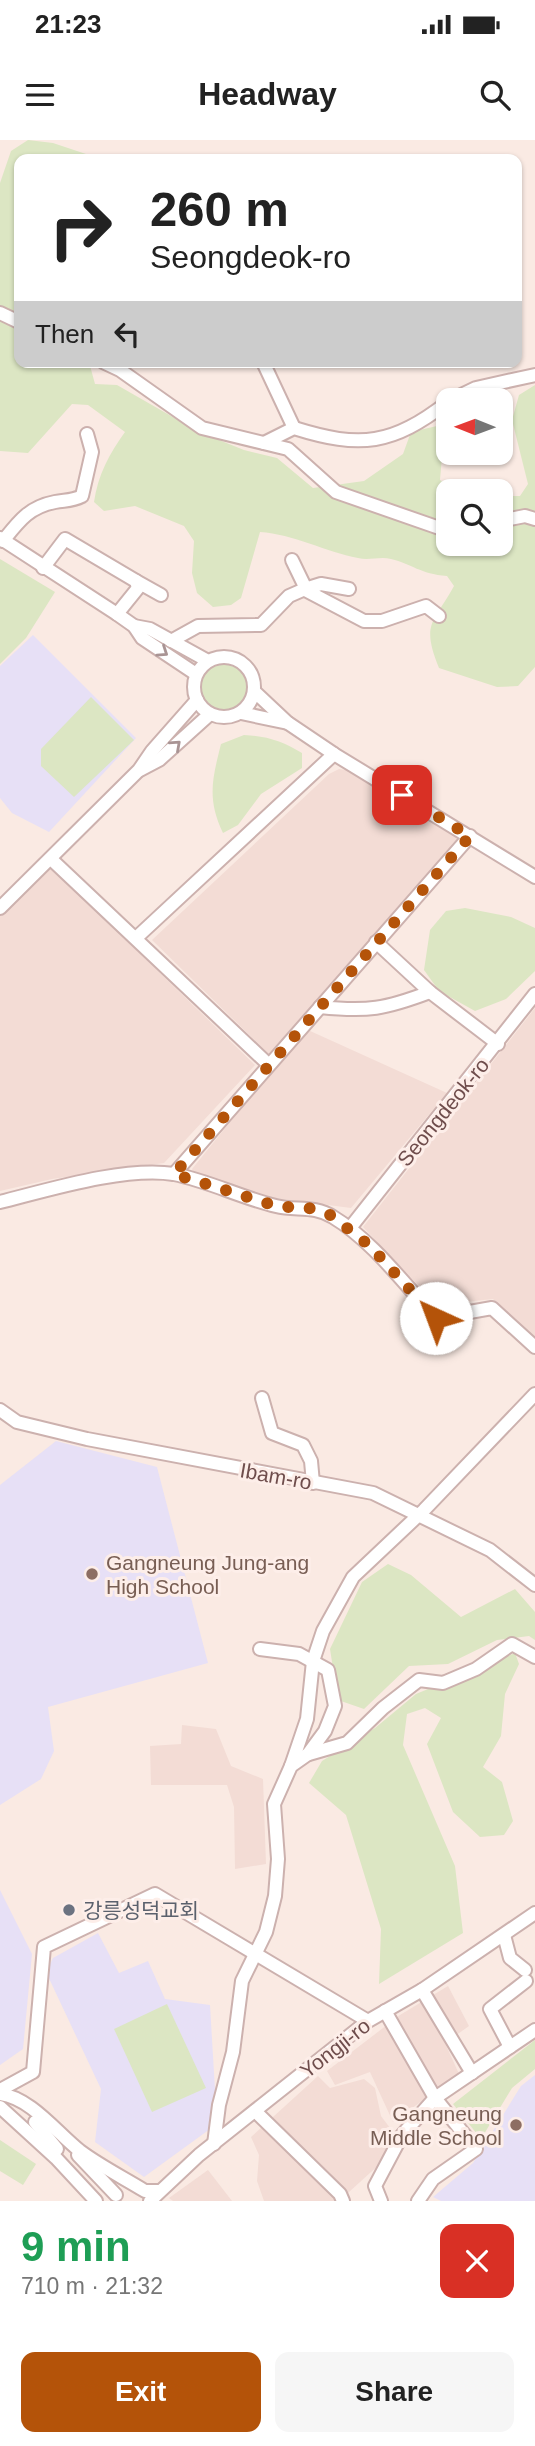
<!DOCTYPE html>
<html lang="en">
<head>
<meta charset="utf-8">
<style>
	:root { --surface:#fff; --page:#f6f6f6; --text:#222; --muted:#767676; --accent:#b45309 }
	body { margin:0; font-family:Helvetica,"Noto Sans KR",sans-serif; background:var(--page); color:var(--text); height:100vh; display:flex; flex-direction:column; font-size:26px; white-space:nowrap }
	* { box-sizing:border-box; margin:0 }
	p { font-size:23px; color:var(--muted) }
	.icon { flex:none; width:38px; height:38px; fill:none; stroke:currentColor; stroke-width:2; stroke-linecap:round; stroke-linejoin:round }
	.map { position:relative; height:2061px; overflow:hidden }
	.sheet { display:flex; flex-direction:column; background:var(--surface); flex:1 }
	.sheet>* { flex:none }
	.guide { position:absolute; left:14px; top:14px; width:508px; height:214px; border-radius:14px; box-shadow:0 2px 5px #0004; background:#fff; color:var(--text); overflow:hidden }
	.needle { width:46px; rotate:271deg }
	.buttons { position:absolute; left:436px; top:248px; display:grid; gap:14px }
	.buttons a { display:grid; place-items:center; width:77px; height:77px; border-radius:14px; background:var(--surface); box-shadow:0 2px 5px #0004; font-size:35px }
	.pin { position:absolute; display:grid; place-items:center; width:60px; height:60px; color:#fff; margin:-30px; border-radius:14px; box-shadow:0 4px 10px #0006 }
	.me { position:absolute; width:77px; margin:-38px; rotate:317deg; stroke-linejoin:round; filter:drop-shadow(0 0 5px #0008) }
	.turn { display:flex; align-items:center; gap:24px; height:147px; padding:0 21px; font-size:32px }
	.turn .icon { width:91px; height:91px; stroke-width:2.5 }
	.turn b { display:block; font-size:49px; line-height:60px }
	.then { display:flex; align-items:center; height:66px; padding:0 21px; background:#0003; gap:14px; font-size:26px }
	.round { display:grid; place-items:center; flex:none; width:74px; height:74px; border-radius:14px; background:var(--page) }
	.headline { display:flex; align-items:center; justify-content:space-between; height:119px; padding:0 21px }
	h1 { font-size:42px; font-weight:800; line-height:52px; color:#1e9e55 }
	.button { display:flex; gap:14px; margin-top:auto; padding:14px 21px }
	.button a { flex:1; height:80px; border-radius:14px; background:var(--accent); color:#fff; font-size:28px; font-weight:800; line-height:80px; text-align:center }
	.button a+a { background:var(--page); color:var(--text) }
	.status { display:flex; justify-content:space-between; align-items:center; height:49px; padding:0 35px; background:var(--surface); direction:ltr }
	.status svg { height:19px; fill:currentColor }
	header { display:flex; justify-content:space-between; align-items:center; height:91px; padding:0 21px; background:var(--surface); font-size:32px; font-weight:800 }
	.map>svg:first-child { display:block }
	.residential { fill:#f3dcd5 }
	.education { fill:#e7e0f6 }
	.green { fill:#dce6c3 }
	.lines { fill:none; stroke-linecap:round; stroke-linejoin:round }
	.minor-casing { stroke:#ccb1ae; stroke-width:16 }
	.minor { stroke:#fff; stroke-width:12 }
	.oneway { stroke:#a99494 }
	.route { stroke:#b45309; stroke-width:12; stroke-dasharray:0 21.6 }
	.education-dot { fill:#8d6e63; stroke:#fdeee9; stroke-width:2.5 }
	.worship-dot { fill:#6b7280; stroke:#fdeee9; stroke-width:2.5 }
	.labels { text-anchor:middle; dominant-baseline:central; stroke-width:6; stroke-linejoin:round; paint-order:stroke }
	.street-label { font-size:21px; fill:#6f4d4c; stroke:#fdeee9 }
	.education-label { font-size:21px; fill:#785e54; stroke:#fdeee9; text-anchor:start }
	.worship-label { font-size:21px; fill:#5b616d; stroke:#fdeee9; text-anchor:start }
</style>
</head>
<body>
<div class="status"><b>21:23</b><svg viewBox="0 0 49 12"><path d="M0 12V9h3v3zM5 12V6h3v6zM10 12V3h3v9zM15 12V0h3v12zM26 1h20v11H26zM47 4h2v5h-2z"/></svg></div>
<header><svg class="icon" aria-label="menu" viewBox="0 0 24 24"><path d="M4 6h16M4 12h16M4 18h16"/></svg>Headway<svg class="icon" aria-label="search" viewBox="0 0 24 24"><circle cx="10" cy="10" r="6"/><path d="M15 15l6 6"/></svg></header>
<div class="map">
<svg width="535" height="2061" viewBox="0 0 535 2061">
	<rect width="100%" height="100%" fill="#faeae3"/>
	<g class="residential">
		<path d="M339,629L346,630L469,704L308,890L447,953L351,1068L267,1057L195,1036L192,1029L278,923L152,800L329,634Z"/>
		<path d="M49,726L255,925L164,1023L52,1039L0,1051V773Z"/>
		<path d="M535,868V1199L493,1159L437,1165L363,1087Z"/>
		<path d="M182,1585L216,1589L231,1626L263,1639L266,1724L235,1729L234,1667L227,1645H151L150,1606L181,1604Z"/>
		<path d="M448,1846L469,1886L445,1903L459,1934L393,1982L370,1932L335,1945L327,1931L400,1875Z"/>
		<path d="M318,1936L330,1948L364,1939L375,1948L381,1976L402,2004L349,2052L344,2061H264L257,2041L259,2015L251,1997Z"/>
		<path d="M208,2030L232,2061H173L169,2058Z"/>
	</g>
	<g class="education">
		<path d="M33,495L136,598L49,692L12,673L0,658V526Z"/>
		<path d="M56,1301L157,1327L208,1523L48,1567L54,1611L41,1639L0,1665V1345Z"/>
		<path d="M0,1750L32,1814L23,1909L0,1925Z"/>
		<path d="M98,1793L119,1833L148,1821L165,1859L210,1865L215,1950L210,1989L144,2037L95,2002L101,1949L46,1832L53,1818Z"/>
		<path d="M535,1935V2061H441L433,2057L473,2023L521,1946Z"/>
	</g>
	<g class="green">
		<path d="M28,0L53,3L95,17L129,19H19V222H89L95,244L117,245L199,292L244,310L277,318L313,348L364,341L403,314L411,292L437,286L444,293L440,340L462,352H448V404H500L501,356H520L528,344L512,280L519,255L535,245V527L518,546L497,547L439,528C421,483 433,484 454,446L447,436C420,434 412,424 391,419C380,416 369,421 358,418C326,412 293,394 260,392L241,458L231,465L213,467L197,453L192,433L194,401L184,386L135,366L104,371L94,362C98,335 109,314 125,292L88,265L72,264L28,313L0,311V43L11,11Z"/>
		<path d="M0,419L55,452L26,498L0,524Z"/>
		<circle cx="224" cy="547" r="23"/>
		<path d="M91,557L134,600L74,657L41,626V609Z"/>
		<path d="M244,595C267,596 282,601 302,613V628L261,654L238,685L223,693C207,659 212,640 221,604Z"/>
		<path d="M465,768L511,777L535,788V831L506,859L475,871L439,851L424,830L430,790L446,771Z"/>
		<path d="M388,1424L411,1435L461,1477L515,1449L535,1472V1500L529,1496L497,1500L448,1524L409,1526L364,1569L338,1560L330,1509L362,1442Z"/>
		<path d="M515,1513L519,1524L505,1554L501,1596L483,1627L502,1642L513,1681L504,1695L480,1697L453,1672L427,1604L441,1578L425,1568L407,1574L403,1605L455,1726L463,1793L379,1844L381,1789L346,1675L309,1643L322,1621L375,1588L416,1554Z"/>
		<path d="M167,1864L206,1948L152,1972L114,1889Z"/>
		<path d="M535,1900V1929L512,1948L481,1999L453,1964Z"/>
		<path d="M0,2000L36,2024L23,2045L0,2031Z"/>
	</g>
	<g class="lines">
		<g class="minor-casing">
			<g id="minor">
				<path d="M0,173L19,182"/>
				<path d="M103,222L120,230L202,288L288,309L336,352L448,391"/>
				<path d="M263,222L294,288"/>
				<path d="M449,261L476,248L535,235"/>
				<path d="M264,303L294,288C361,309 392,305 448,262"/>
				<path d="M500,381L525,376L535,379"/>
				<path d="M0,398L117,474L134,486L142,498L196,534"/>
				<path d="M3,401C19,381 29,367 55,362C66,360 72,361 82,356L92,312L87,294"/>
				<path d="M292,420L307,451L364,481H382L426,466L439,476"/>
				<path d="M43,428L65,399L136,441L138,448L117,474"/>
				<path d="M136,441L161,455"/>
				<path d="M134,486L150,489L208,521"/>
				<path d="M171,501L198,486L261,485L289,456L305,449L321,444L349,449"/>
				<circle cx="224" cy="547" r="30"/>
				<path d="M255,552L288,583L334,614L535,737"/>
				<path d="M241,573L288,583"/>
				<path d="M140,630L159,620L210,574"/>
				<path d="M51,719L268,924"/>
				<path d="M0,768L139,630L152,611L197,560"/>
				<path d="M136,798L334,614"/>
				<path d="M376,802L430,852L498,904"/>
				<path d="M320,867C368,872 385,869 430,852"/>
				<path d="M174,1034L470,696"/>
				<path d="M0,1062C48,1050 125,1026 174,1034C209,1041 242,1058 276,1066C296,1071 314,1065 333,1077C373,1101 404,1144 436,1178L492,1168L535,1207"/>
				<path d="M350,1088L535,854"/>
				<path d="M262,1258L272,1293L303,1305L311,1321L313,1343"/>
				<path d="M0,1270L17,1282L87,1299L373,1353L490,1410L535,1445"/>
				<path d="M309,1614L347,1603L383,1568L419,1540L443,1543L476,1529L512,1504L535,1517"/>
				<path d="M291,1626L307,1579L313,1521L323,1491L353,1437L424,1370L535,1254"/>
				<path d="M504,1795L510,1818L525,1830"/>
				<path d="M422,1850L472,1933"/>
				<path d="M385,1871L435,1958L476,2009L433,2039L418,2061"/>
				<path d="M510,1907L490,1869L526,1841"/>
				<path d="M0,1950L33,1932L44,1807L155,1754L368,1881"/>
				<path d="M0,1954C31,1958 56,1992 80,2011C100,2026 124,2038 145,2051H158"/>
				<path d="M0,1967L56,2018L96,2061"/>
				<path d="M255,1971L340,2054L343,2061"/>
				<path d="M35,1982L57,2009"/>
				<path d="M214,2004L219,1965L233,1912L242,1841L266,1792L275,1756L278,1719L274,1664L291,1626L308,1614L325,1591L335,1566L328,1530L299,1514L260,1509"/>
				<path d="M78,2015L116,2055"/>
				<path d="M150,2061L199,2015L368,1881L422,1850L535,1773"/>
				<path d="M381,2061L375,2046L402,1995L435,1958L535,1890"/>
			</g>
		</g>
		<use href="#minor" class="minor"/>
	</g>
	<defs><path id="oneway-chevron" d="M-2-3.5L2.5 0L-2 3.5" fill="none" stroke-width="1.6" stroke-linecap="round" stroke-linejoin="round" transform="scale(1.75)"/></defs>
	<g class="oneway">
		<use href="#oneway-chevron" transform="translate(163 512) rotate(34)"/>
		<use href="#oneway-chevron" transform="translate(176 605) rotate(-42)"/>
	</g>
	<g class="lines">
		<path class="route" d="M402,655L470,696L174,1034L279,1067H306L330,1075L369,1105L436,1178"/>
	</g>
	<g class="education-dot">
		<circle cx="92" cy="1434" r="7"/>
		<circle cx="516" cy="1985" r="7"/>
	</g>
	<circle class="worship-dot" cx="69" cy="1770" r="7"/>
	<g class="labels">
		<g class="street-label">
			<text transform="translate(443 972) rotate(-51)">Seongdeok-ro</text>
			<text transform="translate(276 1336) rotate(10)">Ibam-ro</text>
			<text transform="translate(335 1908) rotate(-38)">Yongji-ro</text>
		</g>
		<g class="education-label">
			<text x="106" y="1422">Gangneung Jung-ang<tspan x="106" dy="24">High School</tspan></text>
			<text x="502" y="1973" text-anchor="end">Gangneung<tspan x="502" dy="24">Middle School</tspan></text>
		</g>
		<g class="worship-label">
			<text x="83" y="1770">강릉성덕교회</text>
		</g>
	</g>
</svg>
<div class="buttons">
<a><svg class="needle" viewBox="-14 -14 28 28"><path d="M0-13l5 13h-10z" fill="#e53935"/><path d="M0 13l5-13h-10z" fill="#767676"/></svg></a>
<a><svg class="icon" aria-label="search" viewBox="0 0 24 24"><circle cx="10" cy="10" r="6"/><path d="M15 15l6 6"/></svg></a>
</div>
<div class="pin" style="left:402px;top:655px;background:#d93025"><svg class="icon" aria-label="arrive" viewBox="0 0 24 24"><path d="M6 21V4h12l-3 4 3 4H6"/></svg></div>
<svg class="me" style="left:436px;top:1178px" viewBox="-20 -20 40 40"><circle r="19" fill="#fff"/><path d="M0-13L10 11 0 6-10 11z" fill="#b45309"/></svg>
<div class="guide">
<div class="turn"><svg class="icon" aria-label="right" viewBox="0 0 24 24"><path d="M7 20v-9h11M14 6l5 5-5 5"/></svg><div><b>260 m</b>Seongdeok-ro</div></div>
<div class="then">Then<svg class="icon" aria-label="left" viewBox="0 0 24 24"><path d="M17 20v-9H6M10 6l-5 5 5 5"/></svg></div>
</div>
</div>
<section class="sheet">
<div class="headline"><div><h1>9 min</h1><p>710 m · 21:32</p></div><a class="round" style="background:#d93025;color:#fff"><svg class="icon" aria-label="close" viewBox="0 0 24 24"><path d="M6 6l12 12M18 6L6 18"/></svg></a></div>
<div class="button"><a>Exit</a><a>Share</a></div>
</section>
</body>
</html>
